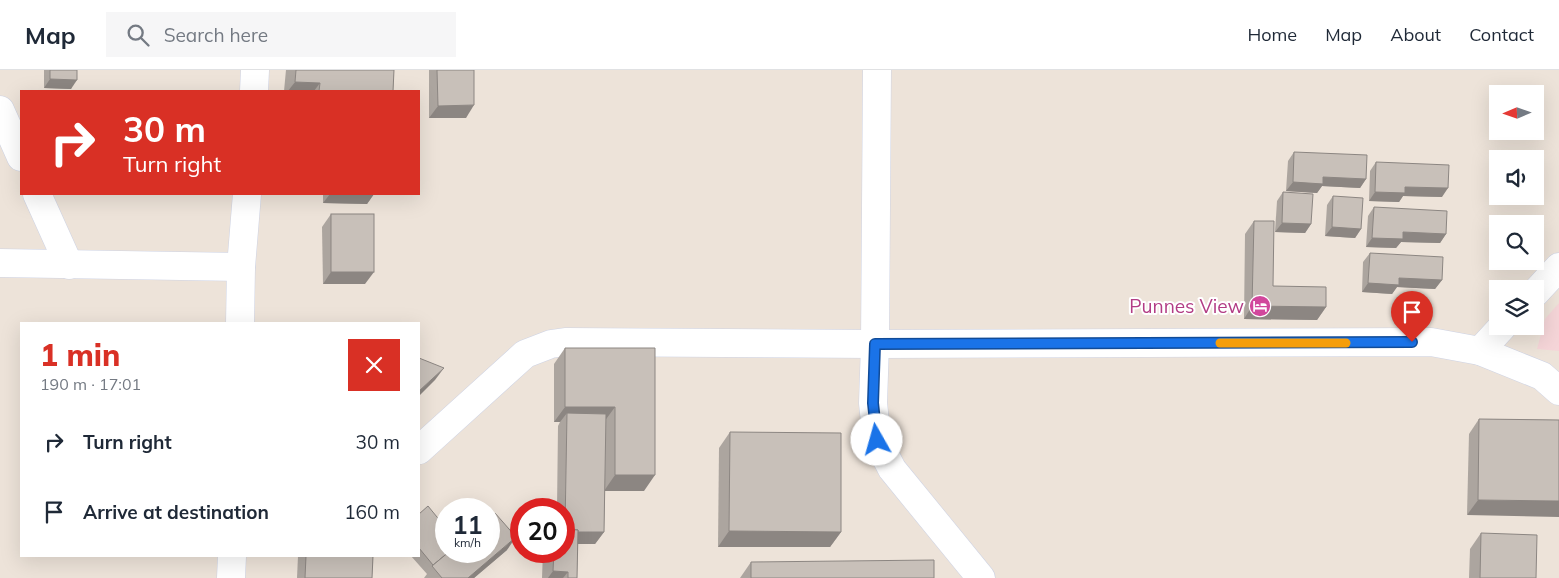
<!DOCTYPE html>
<html lang="en">
<head>
<meta charset="utf-8">
<style>
	:root { --surface:#fff; --page:#f6f6f7; --text:#1f2937; --muted:#747a83; --line:#e0e1e3; --accent:#d93025 }
	body { margin:0; font-family:Mulish,sans-serif; background:var(--page); color:var(--text); height:100vh; display:flex; flex-direction:column; font-size:19px; white-space:nowrap }
	* { box-sizing:border-box; margin:0 }
	p { font-size:16px; color:var(--muted) }
	.icon { flex:none; width:28px; height:28px; fill:none; stroke:currentColor; stroke-width:2; stroke-linecap:round; stroke-linejoin:round }
	.map { position:relative; flex:1; overflow:hidden }
	.side { position:absolute; left:20px; top:252px; width:400px; height:235px; display:flex; flex-direction:column; background:var(--surface); border-radius:0px; box-shadow:0 5px 20px #0002 }
	.side>* { flex:none }
	.top-card { position:absolute; left:20px; top:20px; width:400px; height:105px; border-radius:0px; box-shadow:0 5px 20px #0002; background:#d93025; color:#fff; overflow:hidden }
	.needle { width:32px; rotate:268deg }
	.tools { position:absolute; left:1489px; top:15px; display:grid; gap:10px }
	.tools a { display:grid; place-items:center; width:55px; height:55px; border-radius:0px; background:var(--surface); box-shadow:0 5px 20px #0002; font-size:25px }
	.speed { position:absolute; left:435px; top:428px; display:flex; gap:10px; font-size:25px; font-weight:700; text-align:center }
	.speed>* { display:grid; place-content:center; width:65px; height:65px; border-radius:50%; background:var(--surface); box-shadow:0 5px 20px #0002; line-height:1 }
	.speed small { font-size:12px; font-weight:400 }
	.speed .limit { border:8px solid #d22; background:#fff; color:#111 }
	.pin { position:absolute; display:grid; place-items:center; width:42px; height:42px; color:#fff; margin:-51px -21px; border-radius:50% 50% 50% 0; rotate:-45deg; box-shadow:0 0 5px #0007 }
	.pin .icon { rotate:45deg }
	.me { position:absolute; width:55px; margin:-28px; rotate:353deg; stroke-linejoin:round; filter:drop-shadow(0 0 4px #0008) }
	.turn { display:flex; align-items:center; gap:18px; height:105px; padding:0 20px; font-size:22px }
	.turn .icon { width:65px; height:65px; stroke-width:2.5 }
	.turn b { display:block; font-size:35px; line-height:42px }
	.round { display:grid; place-items:center; flex:none; width:52px; height:52px; border-radius:0px; background:var(--page) }
	.head { display:flex; align-items:center; justify-content:space-between; height:85px; padding:0 20px }
	h1 { font-size:30px; font-weight:800; line-height:38px; color:var(--accent) }
	ul { padding:0; list-style:none }
	li { display:flex; align-items:center; gap:15px; height:70px; padding:0 20px }
	li div { flex:1 }
	li b { display:block; font-size:19px }
	li em { font-style:normal }
	header { display:flex; align-items:center; gap:30px; box-sizing:border-box; height:70px; padding:0 25px; background:var(--surface); border-bottom:1px solid var(--line) }
	header strong { font-size:24px }
	nav { display:flex; gap:28px; margin-inline-start:auto; font-size:18px }
	.search { width:350px; height:45px; background:var(--page); display:flex; align-items:center; gap:12px; box-sizing:border-box; padding:0 18px; border-radius:0px; color:var(--muted); font-size:19px }
	.map>svg:first-child { display:block }
	.medical { fill:#f5d5d8 }
	.lines { fill:none; stroke-linecap:round; stroke-linejoin:round }
	.minor-casing { stroke:#ced3e4; stroke-width:29 }
	.minor { stroke:#fff; stroke-width:28 }
	.wall { fill:#aca59f }
	.shaded-wall { fill:#8c8682 }
	.building { fill:#c8c0b9; stroke:#8c8682 }
	.route-casing { stroke:#114b97; stroke-width:12 }
	.route { stroke:#1a73e8; stroke-width:9 }
	.slow { stroke:#f59e0b; stroke-width:9 }
	.labels { text-anchor:middle; dominant-baseline:central; stroke-width:4; stroke-linejoin:round; paint-order:stroke }
	.hotel-label { font-size:19px; fill:#b23c85; stroke:#fff; text-anchor:end }
</style>
</head>
<body>
<header>
<strong>Map</strong>
<div class="search"><svg class="icon" aria-label="search" viewBox="0 0 24 24"><circle cx="10" cy="10" r="6"/><path d="M15 15l6 6"/></svg>Search here</div>
<nav><a>Home</a><a>Map</a><a>About</a><a>Contact</a></nav>
</header>
<div class="map">
<svg width="1559" height="508" viewBox="0 0 1559 508">
	<rect width="100%" height="100%" fill="#ede3d9"/>
	<path class="medical" d="M1559,233V281L1537,279L1545,249Z"/>
	<g class="lines">
		<g class="minor-casing">
			<g id="minor">
				<path d="M877,0L875,274L873,333L877,370L892,399L981,508"/>
				<path d="M254,21L255,0"/>
				<path d="M0,40L21,87"/>
				<path d="M37,124L69,195"/>
				<path d="M0,193L241,197"/>
				<path d="M1535,223L1559,197"/>
				<path d="M240,254L241,197L247,124"/>
				<path d="M1480,281L1503,256"/>
				<path d="M419,380L525,284L551,274L565,272L875,274L1431,272L1480,281L1542,306L1559,321"/>
				<path d="M231,508L232,486"/>
			</g>
		</g>
		<use href="#minor" class="minor"/>
	</g>
	<g class="wall">
		<path d="M44,0H77L71,19L44,18Z"/>
		<path d="M286,0H394L393,21H284Z"/>
		<path d="M429,0H474L466,48H429Z"/>
		<path d="M1294,82L1366,109L1360,118L1322,116L1317,123L1286,121L1288,91Z"/>
		<path d="M1376,92L1442,127L1403,126L1399,132L1369,131L1370,101Z"/>
		<path d="M1283,122L1311,154L1305,163L1275,162L1277,131Z"/>
		<path d="M323,124H374L367,134L323,133Z"/>
		<path d="M1333,126L1361,159L1355,168L1325,166L1327,135Z"/>
		<path d="M1374,137L1446,164L1440,173L1401,172L1396,178L1366,177L1368,146Z"/>
		<path d="M331,144L365,214H323L322,157Z"/>
		<path d="M1254,151L1273,216L1326,237L1317,250L1244,249L1245,164Z"/>
		<path d="M1370,183L1442,210L1435,219L1397,217L1392,224L1362,222L1363,192Z"/>
		<path d="M565,278H655L644,421H605L604,462L595,474H578L577,508H542L543,481H564V439H557L558,356L560,352H554V294Z"/>
		<path d="M1479,349L1559,350L1467,445L1469,364Z"/>
		<path d="M730,362L841,462L830,477H718L719,378Z"/>
		<path d="M419,444L446,481L507,480L474,508H424L427,504L411,486H419Z"/>
		<path d="M1481,463L1536,508H1469L1470,479Z"/>
		<path d="M298,486H373L372,508H297Z"/>
		<path d="M751,492L934,508H740Z"/>
	</g>
	<g class="shaded-wall">
		<path d="M50,9L77,10L71,19L44,18Z"/>
		<path d="M295,12L320,13L314,21H288Z"/>
		<path d="M474,35L466,48H429L438,36Z"/>
		<path d="M1323,107L1366,109L1360,118L1322,116L1317,123L1286,121L1293,112Z"/>
		<path d="M1405,117L1448,118L1442,127L1403,126L1399,132L1369,131L1375,122Z"/>
		<path d="M330,124H374L367,134L323,133Z"/>
		<path d="M1282,153L1311,154L1305,163L1275,162Z"/>
		<path d="M1332,157L1361,159L1355,168L1325,166Z"/>
		<path d="M1403,162L1446,164L1440,173L1401,172L1396,178L1366,177L1372,168Z"/>
		<path d="M331,202H374L365,214H323Z"/>
		<path d="M1399,208L1442,210L1435,219L1397,217L1392,224L1362,222L1368,213Z"/>
		<path d="M1252,236L1326,237L1317,250L1244,249Z"/>
		<path d="M444,298L435,310L419,326V321Z"/>
		<path d="M565,337H615L604,352L567,343L560,352H554Z"/>
		<path d="M615,405H655L644,421H604Z"/>
		<path d="M1478,430L1559,431V447L1467,445Z"/>
		<path d="M565,461L604,462L595,474H564Z"/>
		<path d="M729,461L841,462L830,477H718Z"/>
		<path d="M516,467L507,480L474,508H468Z"/>
		<path d="M553,501L568,502L563,508H548Z"/>
	</g>
	<g class="building">
		<path d="M50,0H77V10L50,9Z"/>
		<path d="M296,0H394L393,21H319L320,13L295,12Z"/>
		<path d="M437,0H474V35L438,36Z"/>
		<path d="M1294,82L1367,85L1366,109L1323,107V114L1293,112Z"/>
		<path d="M1376,92L1449,95L1448,118L1405,117V123L1375,122Z"/>
		<path d="M1283,122L1313,124L1311,154L1282,153Z"/>
		<path d="M1333,126L1363,128L1361,159L1332,157Z"/>
		<path d="M1374,137L1447,141L1446,164L1403,162V169L1372,168Z"/>
		<rect x="331" y="144" width="43" height="58"/>
		<path d="M1254,151H1274L1273,216L1326,217V237L1252,236Z"/>
		<path d="M1370,183L1443,187L1442,210L1399,208V215L1368,213Z"/>
		<path d="M565,278H655V405H615V337H565Z"/>
		<path d="M419,288L444,298L419,321Z"/>
		<path d="M567,343L606,344L604,462H578V460L565,459Z"/>
		<path d="M1479,349L1559,350V431L1478,430Z"/>
		<path d="M730,362L841,363V462L729,461Z"/>
		<path d="M428,436L446,458V481H450L433,495L419,478V444Z"/>
		<path d="M495,443L516,467L468,508H442L432,496L450,481H489V448Z"/>
		<path d="M564,459L578,460L577,508H568V502L553,501L554,481H564Z"/>
		<path d="M1481,463L1537,465L1536,508H1480Z"/>
		<path d="M306,486H373L372,508H305Z"/>
		<path d="M934,490V508H751V492Z"/>
	</g>
	<g class="lines">
		<g class="route-casing">
			<path id="route" d="M877,370L873,333L875,274L1412,272"/>
		</g>
		<use href="#route" class="route"/>
		<path class="slow" d="M1220,273H1346"/>
	</g>
	<defs>
		<g id="hotel-disc" transform="scale(1.125)"><circle r="9.5" fill="#d1479c" stroke="#fff"/><path d="M-6-4.5h1.5V1H6V5H4.5V3h-9V5H-6ZM-4 0a1.8 1.8 0 1 1 3.6 0ZM.5 0V-2.5h3Q6-2.5 6 0Z" fill="#fff"/></g>
	</defs>
	<g fill-rule="evenodd">
		<use href="#hotel-disc" x="1260" y="236"/>
	</g>
	<g class="labels">
		<g class="hotel-label">
			<text x="1244" y="236">Punnes View</text>
		</g>
	</g>
</svg>
<div class="tools">
<a><svg class="needle" viewBox="-14 -14 28 28"><path d="M0-13l5 13h-10z" fill="#e53935"/><path d="M0 13l5-13h-10z" fill="#747a83"/></svg></a>
<a><svg class="icon" aria-label="sound" viewBox="0 0 24 24"><path d="M4 9h4l5-4v14l-5-4H4zM17 9q2 3 0 6"/></svg></a>
<a><svg class="icon" aria-label="search" viewBox="0 0 24 24"><circle cx="10" cy="10" r="6"/><path d="M15 15l6 6"/></svg></a>
<a><svg class="icon" aria-label="layers" viewBox="0 0 24 24"><path d="M12 4l9 5-9 5-9-5zM3 14l9 5 9-5"/></svg></a>
</div>
<div class="speed"><div>11<small>km/h</small></div><div class="limit">20</div></div>
<div class="pin" style="left:1412px;top:272px;background:#d93025"><svg class="icon" aria-label="arrive" viewBox="0 0 24 24"><path d="M6 21V4h12l-3 4 3 4H6"/></svg></div>
<svg class="me" style="left:877px;top:370px" viewBox="-20 -20 40 40"><circle r="19" fill="#fff"/><path d="M0-13L10 11 0 6-10 11z" fill="#1a73e8"/></svg>
<div class="top-card">
<div class="turn"><svg class="icon" aria-label="right" viewBox="0 0 24 24"><path d="M7 20v-9h11M14 6l5 5-5 5"/></svg><div><b>30 m</b>Turn right</div></div>
</div>
<section class="side">
<div class="head"><div><h1>1 min</h1><p>190 m · 17:01</p></div><a class="round" style="background:#d93025;color:#fff"><svg class="icon" aria-label="close" viewBox="0 0 24 24"><path d="M6 6l12 12M18 6L6 18"/></svg></a></div>
<ul>
<li><svg class="icon" aria-label="right" viewBox="0 0 24 24"><path d="M7 20v-9h11M14 6l5 5-5 5"/></svg><div><b>Turn right</b></div><em>30 m</em></li>
<li><svg class="icon" aria-label="arrive" viewBox="0 0 24 24"><path d="M6 21V4h12l-3 4 3 4H6"/></svg><div><b>Arrive at destination</b></div><em>160 m</em></li>
</ul>
</section>
</div>
</body>
</html>
